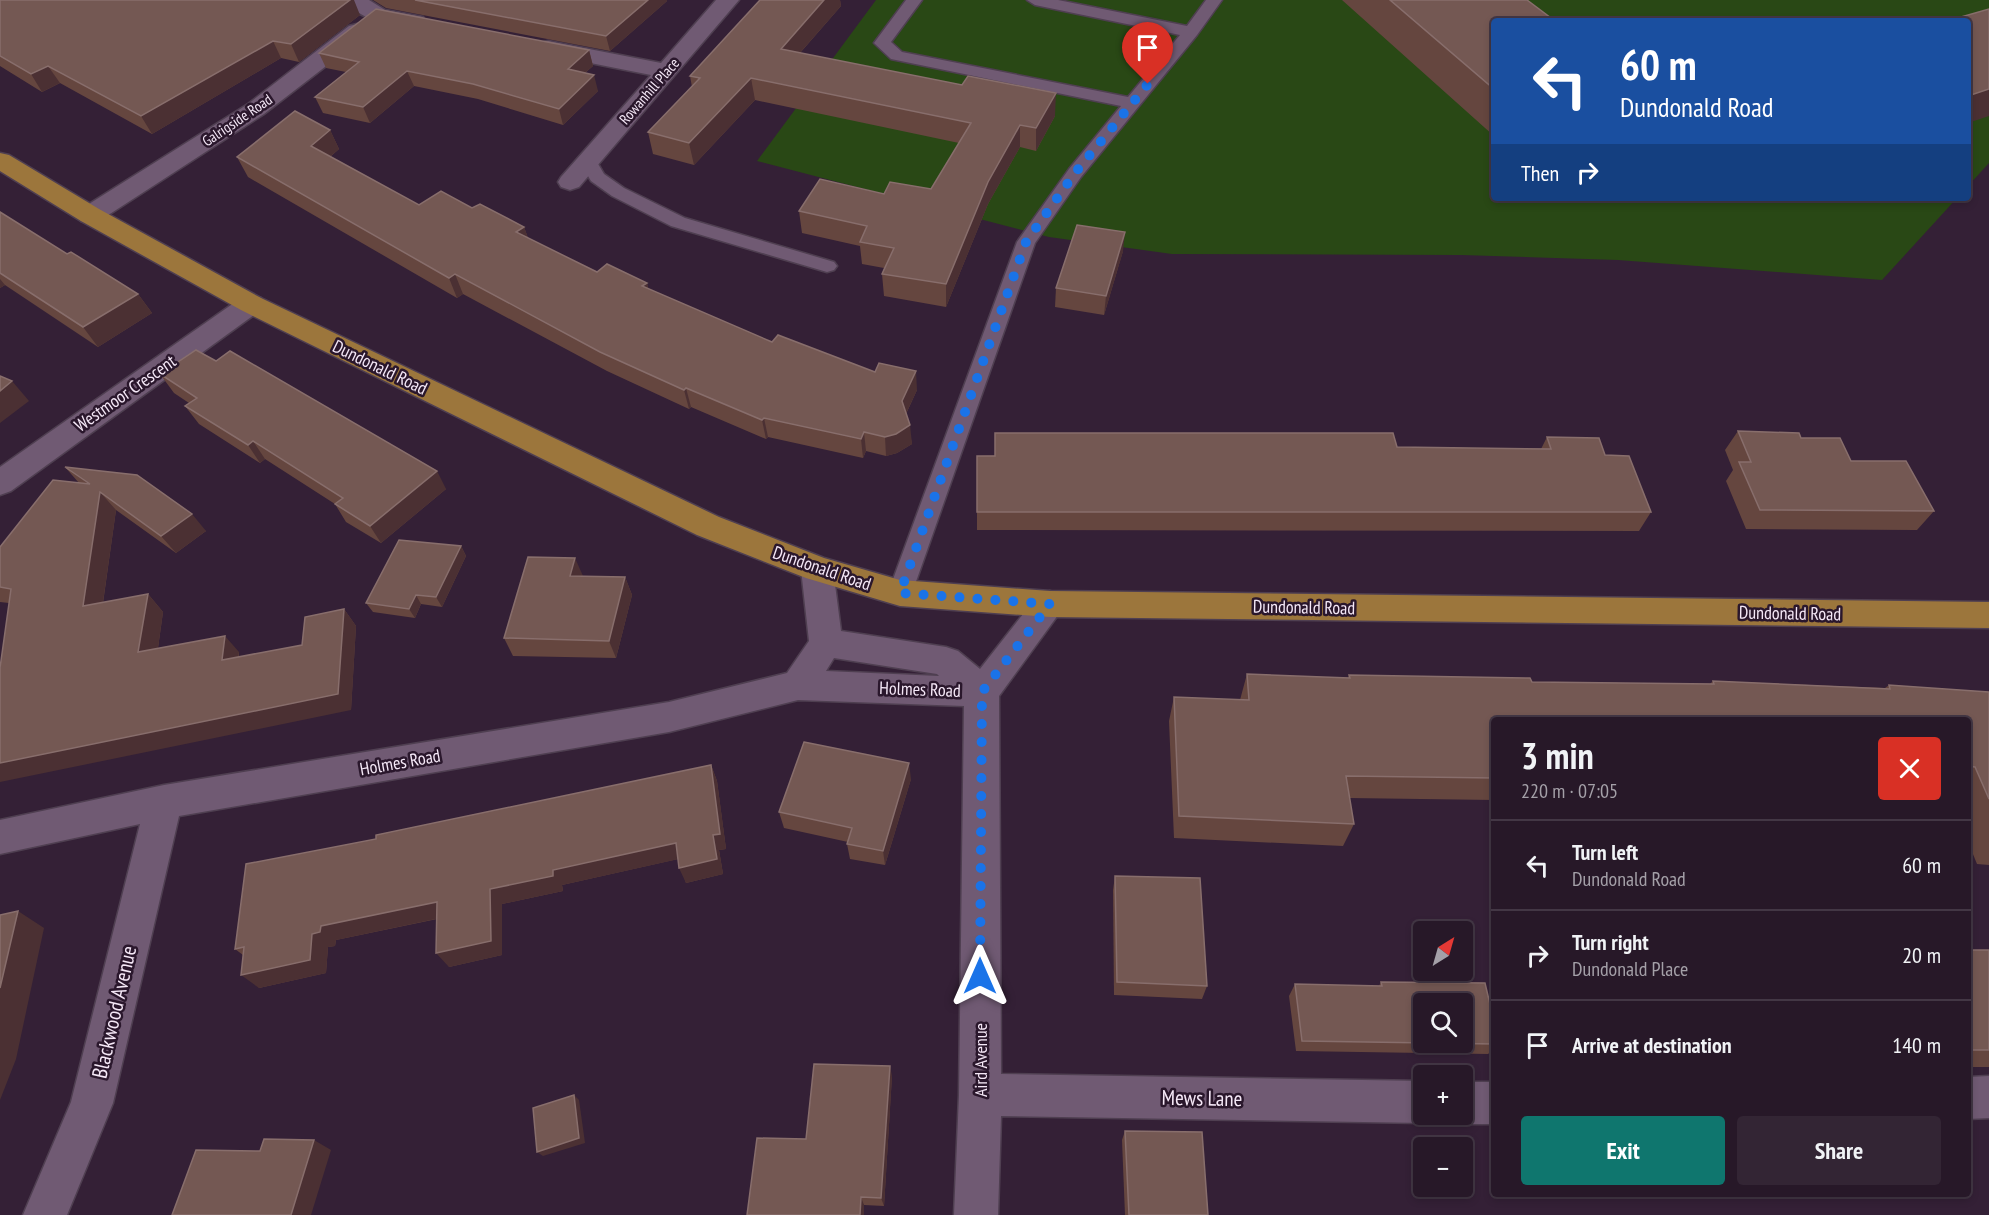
<!DOCTYPE html>
<html lang="en">
<head>
<meta charset="utf-8">
<style>
	:root { --surface:#271828; --page:#332534; --text:#f1f3f6; --muted:#a4a0a8; --line:#433745; --accent:#0f766e }
	body { margin:0; font-family:"PT Sans Narrow",sans-serif; background:var(--page); color:var(--text); height:100vh; display:flex; flex-direction:column; font-size:22px; white-space:nowrap }
	* { box-sizing:border-box; margin:0 }
	p { font-size:20px; color:var(--muted) }
	.icon { flex:none; width:33px; height:33px; fill:none; stroke:currentColor; stroke-width:2; stroke-linecap:round; stroke-linejoin:round }
	.map { position:relative; flex:1; overflow:hidden }
	.panel { position:absolute; left:1491px; top:717px; width:480px; height:480px; display:flex; flex-direction:column; background:var(--surface); border-radius:6px; box-shadow:0 3px 9px #0003,0 0 0 2px var(--line) }
	.panel>* { flex:none }
	.top-card { position:absolute; left:1491px; top:18px; width:480px; height:183px; border-radius:6px; box-shadow:0 3px 9px #0003,0 0 0 2px var(--line); background:#1a4fa0; color:#fff; overflow:hidden }
	.needle { width:39px; rotate:37deg }
	.buttons { position:absolute; left:1413px; top:921px; display:grid; gap:12px }
	.buttons a { display:grid; place-items:center; width:60px; height:60px; border-radius:6px; background:var(--surface); box-shadow:0 3px 9px #0003,0 0 0 2px var(--line); font-size:30px }
	.pin { position:absolute; display:grid; place-items:center; width:51px; height:51px; color:#fff; margin:-62px -26px; border-radius:50% 50% 50% 0; rotate:-45deg; box-shadow:0 0 6px #0007 }
	.pin .icon { rotate:45deg }
	.me { position:absolute; width:66px; margin:-33px; rotate:0deg; stroke-linejoin:round; filter:drop-shadow(0 0 4px #0008) }
	.turn { display:flex; align-items:center; gap:21px; height:126px; padding:0 30px; font-size:27px }
	.turn .icon { width:78px; height:78px; stroke-width:2.5 }
	.turn b { display:block; font-size:42px; line-height:51px }
	.then { display:flex; align-items:center; height:57px; padding:0 30px; background:#0003; gap:12px; font-size:22px }
	.round { display:grid; place-items:center; flex:none; width:63px; height:63px; border-radius:6px; background:var(--page) }
	.head { display:flex; align-items:center; justify-content:space-between; height:102px; padding:0 30px }
	h1 { font-size:36px; font-weight:700; line-height:45px }
	.action { display:flex; gap:12px; margin-top:auto; padding:12px 30px }
	.action a { flex:1; height:69px; border-radius:6px; background:var(--accent); color:#fff; font-size:24px; font-weight:700; line-height:69px; text-align:center }
	.action a+a { background:var(--page); color:var(--text) }
	ul { padding:0; list-style:none }
	li { display:flex; align-items:center; gap:18px; height:90px; padding:0 30px; border-top:2px solid var(--line) }
	li div { flex:1 }
	li b { display:block; font-size:22px }
	li em { font-style:normal }
	.map>svg:first-child { display:block }
	.green { fill:#294815 }
	.lines { fill:none; stroke-linecap:round; stroke-linejoin:round }
	.service-casing { stroke:#4f3f51; stroke-width:3 }
	.minor-casing { stroke:#4f3f51; stroke-width:3 }
	.primary-casing { stroke:#4f3f51; stroke-width:3 }
	.service { fill:#705a73; fill-rule:evenodd }
	.minor { fill:#705a73; fill-rule:evenodd }
	.primary { fill:#9c763c; fill-rule:evenodd }
	.wall { fill:#65463f }
	.shaded-wall { fill:#4b3033 }
	.building { fill:#745853; stroke:#886e6c; stroke-width:1.5; fill-rule:evenodd }
	.route { stroke:#1a73e8; stroke-width:10; stroke-dasharray:0 18 }
	.labels { text-anchor:middle; dominant-baseline:central; stroke-width:5; stroke-linejoin:round; paint-order:stroke }
	.far-street-label { font-size:15px; fill:#f5e8f7; stroke:#2a172c }
	.street-label { font-size:18px; fill:#f5e8f7; stroke:#2a172c }
	.near-street-label { font-size:21px; fill:#f5e8f7; stroke:#2a172c }
</style>
</head>
<body>
<div class="map">
<svg width="1989" height="1215" viewBox="0 0 1989 1215">
	<rect width="100%" height="100%" fill="#342036"/>
	<path class="green" d="M876,0H1989V163L1968,186V21H1494V198H1957L1882,280L1618,260L1461,255L1172,254L1049,237L757,161Z"/>
	<g class="lines">
		<g class="service-casing">
			<g id="service">
				<path d="M906,0H922L891,42L902,52L1128,97L1180,35L1035,5L1027,0H1058L1187,26L1206,0H1222L1197,35L1081,177L1035,243L912,593L908,600L900,603L892,600L888,593L1017,242L1069,169L1121,106L891,59L874,43Z"/>
				<path d="M588,156L594,157L604,174L624,188L685,218L834,262L837,266L834,270L827,272L671,226L612,196L591,181L579,161L582,157Z"/>
			</g>
		</g>
		<g class="minor-casing">
			<g id="minor">
				<path d="M343,0H369L385,10L423,17L426,22L423,27C402,32 356,18 343,0Z"/>
				<path d="M716,0H739L579,187L570,190L561,187L558,182L561,177L651,75L540,53L537,48L540,43L548,41L661,63Z"/>
				<path d="M357,24L365,26L368,31L365,36L264,114L99,221L90,223L81,221L77,215L81,209L248,104L349,26Z"/>
				<path d="M251,295L261,298L265,304L261,310L11,491L0,495V467L241,298Z"/>
				<path d="M817,556L828,560L833,569L841,631L946,647L958,651L980,669L1038,595L1050,591L1062,595L1066,604L999,696L1001,1074L1424,1081V1114H1440L1439,1117L1424,1123L1001,1116L998,1215H954L959,1095L964,706L798,700L669,732L179,816L113,1103L67,1215H23L71,1102L140,824L0,854V820L164,785L669,702L787,673L809,641L801,569L806,560ZM834,658L937,674L939,676L826,671Z"/>
				<path d="M1989,1076V1118L1968,1119V1077Z"/>
				<path d="M1462,1082H1494V1124H1462L1447,1118L1446,1114H1462Z"/>
			</g>
		</g>
		<g class="primary-casing">
			<path id="primary" d="M0,153L9,155L99,209L261,298L719,517L824,558L900,580L1050,591L1989,602V628L1050,617L900,606L806,578L697,535L241,310L81,221L0,171Z"/>
		</g>
		<use href="#service" class="service"/>
		<use href="#minor" class="minor"/>
		<use href="#primary" class="primary"/>
	</g>
	<g class="wall">
		<path d="M0,0L360,15L299,62L281,58L152,134L60,83L42,92L0,66Z"/>
		<path d="M373,0H667V1L610,51L386,8Z"/>
		<path d="M760,0H840L841,6L800,53L1055,116L1036,151L1020,147L988,204L946,307L884,296L882,274L884,268L862,264L860,246L802,233L799,211L884,194L931,189L959,143L755,100L694,165L653,154L648,132L692,87L690,76Z"/>
		<path d="M1342,0H1527L1494,21V136Z"/>
		<path d="M589,50L593,66L585,73L598,91L563,125L478,99L414,86L370,123L323,113L315,97L346,72L326,68L319,53Z"/>
		<path d="M330,130L339,149L330,157L419,205L472,208L524,227L528,238L597,272L647,283L648,289L772,342L917,390L906,414L912,444L897,453L886,456L866,451L863,458L768,437L766,439L691,407L689,409L607,371L463,294L457,298L248,177L237,157Z"/>
		<path d="M0,212L67,254L138,294L152,313L98,347L5,285L0,288Z"/>
		<path d="M1123,251L1104,315L1055,307L1056,288Z"/>
		<path d="M160,374L446,489L381,543L346,522L335,504L265,459L260,463L199,424L185,406L189,403L174,393Z"/>
		<path d="M1738,431L1801,438L1851,461L1934,511L1917,530L1746,529L1726,481L1733,470L1725,450Z"/>
		<path d="M1547,437L1605,455L1651,512L1639,531L977,530V456L1397,447L1541,449Z"/>
		<path d="M65,467L206,531L176,553L116,510L103,603L148,594L163,612L158,648L239,652V657L302,645L344,609L356,626L351,710L9,603L0,602V547L79,483Z"/>
		<path d="M461,546L466,556L442,607L421,604L415,618L373,612L366,603Z"/>
		<path d="M583,576L625,577L632,595L616,658L513,656L504,638Z"/>
		<path d="M1247,674L1348,678L1349,675L1532,682L1710,684L1713,681L1885,688L1889,685L1989,692V865L1977,864L1968,842V720H1494V800L1349,798L1354,824L1343,846L1174,838L1169,721L1174,697L1240,700Z"/>
		<path d="M711,765L717,781L726,849L719,850L723,874L686,883L678,859L562,885L563,891L502,904V955L449,967L437,919L336,940L335,946L328,947L326,973L259,988L243,955L235,949L376,839Z"/>
		<path d="M911,779L885,865L850,859L847,844L848,842L784,828L779,812Z"/>
		<path d="M1115,876L1207,986L1202,999L1114,995L1113,890Z"/>
		<rect x="1968" y="950" width="21" height="117"/>
		<path d="M1381,982L1494,1021V1049L1488,1054L1296,1051L1289,996L1295,984L1379,986Z"/>
		<path d="M892,1076L884,1206L864,1205L806,1139Z"/>
		<path d="M1125,1131L1208,1215H1125L1122,1140Z"/>
	</g>
	<g class="shaded-wall">
		<path d="M350,0H354L360,15L299,62L291,44Z"/>
		<path d="M648,0H667V1L610,51L606,36Z"/>
		<path d="M824,0H840L841,6L784,71L781,49Z"/>
		<path d="M273,41L281,58L152,134L141,116Z"/>
		<path d="M589,50L593,66L572,84L568,69Z"/>
		<path d="M48,66L60,83L42,92L31,74Z"/>
		<path d="M407,71L414,86L370,123L363,107Z"/>
		<path d="M594,75L598,91L563,125L559,109Z"/>
		<path d="M751,78L755,100L694,165L689,143Z"/>
		<path d="M1989,89V116L1968,123V96Z"/>
		<path d="M1056,93L1055,116L1036,151V128Z"/>
		<path d="M1020,125V147L988,204L946,307V284L988,182Z"/>
		<path d="M330,130L339,149L320,165L311,146Z"/>
		<path d="M524,227L531,246L516,232Z"/>
		<path d="M1125,232L1123,251L1104,315L1106,296Z"/>
		<path d="M455,274L463,294L457,298L449,278Z"/>
		<path d="M0,279L5,285L0,288Z"/>
		<path d="M647,283L652,302L642,286Z"/>
		<path d="M138,294L152,313L98,347L83,327Z"/>
		<path d="M916,371L917,390L903,420L902,401Z"/>
		<path d="M12,381L29,401L0,423V391Z"/>
		<path d="M686,388L691,407L689,409L684,390Z"/>
		<path d="M764,418L768,437L766,439L762,420Z"/>
		<path d="M910,425L912,444L897,453L886,456L885,437Z"/>
		<path d="M864,432L866,451L863,458L861,439Z"/>
		<path d="M253,441L265,459L260,463L248,445Z"/>
		<path d="M437,471L446,489L381,543L370,526Z"/>
		<path d="M100,492L116,510L100,623L83,606Z"/>
		<path d="M192,514L206,531L176,553L161,536Z"/>
		<path d="M461,546L466,556L442,607L436,597Z"/>
		<path d="M575,558L583,576L578,594L570,576Z"/>
		<path d="M625,577L632,595L616,658L609,641Z"/>
		<path d="M148,594L163,612L155,669L138,652Z"/>
		<path d="M416,595L421,604L415,618L409,609Z"/>
		<path d="M344,609L356,626L351,710L0,782V763L338,694Z"/>
		<path d="M225,636L239,652L236,677L222,660Z"/>
		<path d="M909,763L911,779L885,865L883,851Z"/>
		<path d="M711,765L717,781L726,849L719,850L723,874L686,883L679,868Z"/>
		<path d="M676,843L683,858L562,885L563,891L502,904V955L449,967L436,953L490,889L553,870Z"/>
		<path d="M437,902L450,916L336,940L335,946L328,947L326,973L259,988L241,975L312,934L321,926Z"/>
		<path d="M18,911L44,928L16,1059L0,1100V988Z"/>
		<path d="M890,1066L892,1076L884,1206L881,1198Z"/>
		<path d="M574,1095L579,1100L585,1143L543,1156L537,1152Z"/>
		<path d="M314,1140L331,1150L311,1215H291Z"/>
		<path d="M861,1197L864,1205V1215H860Z"/>
	</g>
	<g class="building">
		<path d="M0,0H350L291,44L273,41L141,116L48,66L31,74L0,56Z"/>
		<path d="M415,0H648L606,36Z"/>
		<path d="M760,0H824L781,49L962,85L968,76L1056,93L1036,128L1020,125L988,182L946,284L882,274L894,248L860,242L867,226L799,211L820,179L884,194L890,182L931,189L971,123L751,78L689,143L648,132L700,78L690,76Z"/>
		<path d="M1390,0H1527L1555,21H1494V89Z"/>
		<path d="M376,9L589,50L568,69L594,75L559,109L473,84L407,71L363,107L315,97L359,62L319,53Z"/>
		<path d="M1989,9V89L1968,96V21H1947Z"/>
		<path d="M295,111L330,130L311,146L419,205L441,191L472,208L480,204L524,227L516,232L597,272L607,264L647,283L642,286L772,342L778,335L875,372L879,363L916,371L902,401L910,425L896,434L885,437L864,432L861,439L764,418L762,420L686,388L684,390L600,352L455,274L449,278L237,157Z"/>
		<path d="M0,212L67,254L71,252L138,294L83,327L0,273Z"/>
		<path d="M1077,225L1125,232L1106,296L1056,288Z"/>
		<path d="M196,350L216,361L230,351L437,471L370,526L335,504L343,498L253,441L248,445L185,406L197,398L160,374Z"/>
		<path d="M0,376L12,381L0,391Z"/>
		<path d="M1738,431L1799,433L1801,438H1840L1851,461H1906L1934,511L1760,510L1739,462H1751Z"/>
		<path d="M995,433H1393L1397,447L1551,449L1547,437L1599,438L1605,455L1629,456L1651,512H977V456H995Z"/>
		<path d="M65,467L137,475L192,514L161,536L100,492L83,606L148,594L138,652L225,636L222,660L302,645L305,617L344,609L338,694L0,763V668L11,589L0,587V547L53,480L90,484Z"/>
		<path d="M399,540L461,546L436,597L416,595L409,609L366,603Z"/>
		<path d="M528,557L575,558L570,576L625,577L609,641L504,638Z"/>
		<path d="M1247,674L1350,678L1349,675L1530,678L1532,682L1714,684L1713,681L1890,689L1889,685L1989,692V799L1975,767L1968,766V720H1494V778L1346,776L1354,824L1179,816L1174,697L1249,700Z"/>
		<path d="M804,742L909,763L883,851L847,844L852,828L779,812Z"/>
		<path d="M711,765L720,834L713,835L717,859L679,868L676,843L553,870V876L490,889L491,941L436,953L437,902L321,926L320,932L312,934L310,960L241,975L244,947L235,949L246,864L376,839V835Z"/>
		<path d="M1115,876L1200,878L1207,986L1117,982Z"/>
		<path d="M18,911L0,988V915Z"/>
		<rect x="1968" y="950" width="21" height="100"/>
		<path d="M1381,982L1485,983L1494,1021V1044L1302,1041L1295,984L1382,986ZM1424,1004H1462V1042H1424Z"/>
		<path d="M814,1064L890,1066L881,1198L861,1197L860,1215H747L757,1138L806,1139Z"/>
		<path d="M574,1095L579,1138L537,1152L533,1108Z"/>
		<path d="M1125,1131L1202,1132L1208,1215H1129Z"/>
		<path d="M264,1139L314,1140L291,1215H172L196,1150L260,1151Z"/>
	</g>
	<g class="lines">
		<path class="route" d="M980,976L982,692L1050,604L900,593L1026,242L1075,173L1148,84"/>
	</g>
	<g class="labels">
		<g class="far-street-label">
			<text transform="translate(649 91) rotate(-49)">Rowanhill Place</text>
			<text transform="translate(237 120) rotate(-34)">Galrigside Road</text>
		</g>
		<g class="street-label">
			<text transform="translate(380 367) rotate(26)">Dundonald Road</text>
			<text transform="translate(125 393) rotate(-35)">Westmoor Crescent</text>
			<text transform="translate(822 568) rotate(19)">Dundonald Road</text>
			<text transform="translate(1304 607) rotate(1)">Dundonald Road</text>
			<text transform="translate(1790 613) rotate(1)">Dundonald Road</text>
			<text transform="translate(920 689) rotate(2)">Holmes Road</text>
			<text transform="translate(400 762) rotate(-10)">Holmes Road</text>
			<text transform="translate(980 1060) rotate(-90)">Aird Avenue</text>
		</g>
		<g class="near-street-label">
			<text transform="translate(114 1012) rotate(-77)">Blackwood Avenue</text>
			<text transform="translate(1202 1098) rotate(1)">Mews Lane</text>
		</g>
	</g>
</svg>
<div class="buttons">
<a><svg class="needle" viewBox="-14 -14 28 28"><path d="M0-13l5 13h-10z" fill="#e53935"/><path d="M0 13l5-13h-10z" fill="#a4a0a8"/></svg></a>
<a><svg class="icon" aria-label="search" viewBox="0 0 24 24"><circle cx="10" cy="10" r="6"/><path d="M15 15l6 6"/></svg></a>
<a>+</a>
<a>−</a>
</div>
<div class="pin" style="left:1148px;top:84px;background:#d93025"><svg class="icon" aria-label="arrive" viewBox="0 0 24 24"><path d="M6 21V4h12l-3 4 3 4H6"/></svg></div>
<svg class="me" style="left:980px;top:976px" viewBox="-20 -20 40 40"><path d="M0-17L14 15 0 8-14 15z" fill="#1a73e8" stroke="#fff" stroke-width="4"/></svg>
<div class="top-card">
<div class="turn"><svg class="icon" aria-label="left" viewBox="0 0 24 24"><path d="M17 20v-9H6M10 6l-5 5 5 5"/></svg><div><b>60 m</b>Dundonald Road</div></div>
<div class="then">Then<svg class="icon" aria-label="right" viewBox="0 0 24 24"><path d="M7 20v-9h11M14 6l5 5-5 5"/></svg></div>
</div>
<section class="panel">
<div class="head"><div><h1>3 min</h1><p>220 m · 07:05</p></div><a class="round" style="background:#d93025;color:#fff"><svg class="icon" aria-label="close" viewBox="0 0 24 24"><path d="M6 6l12 12M18 6L6 18"/></svg></a></div>
<ul>
<li><svg class="icon" aria-label="left" viewBox="0 0 24 24"><path d="M17 20v-9H6M10 6l-5 5 5 5"/></svg><div><b>Turn left</b><p>Dundonald Road</p></div><em>60 m</em></li>
<li><svg class="icon" aria-label="right" viewBox="0 0 24 24"><path d="M7 20v-9h11M14 6l5 5-5 5"/></svg><div><b>Turn right</b><p>Dundonald Place</p></div><em>20 m</em></li>
<li><svg class="icon" aria-label="arrive" viewBox="0 0 24 24"><path d="M6 21V4h12l-3 4 3 4H6"/></svg><div><b>Arrive at destination</b></div><em>140 m</em></li>
</ul>
<div class="action"><a>Exit</a><a>Share</a></div>
</section>
</div>
</body>
</html>
